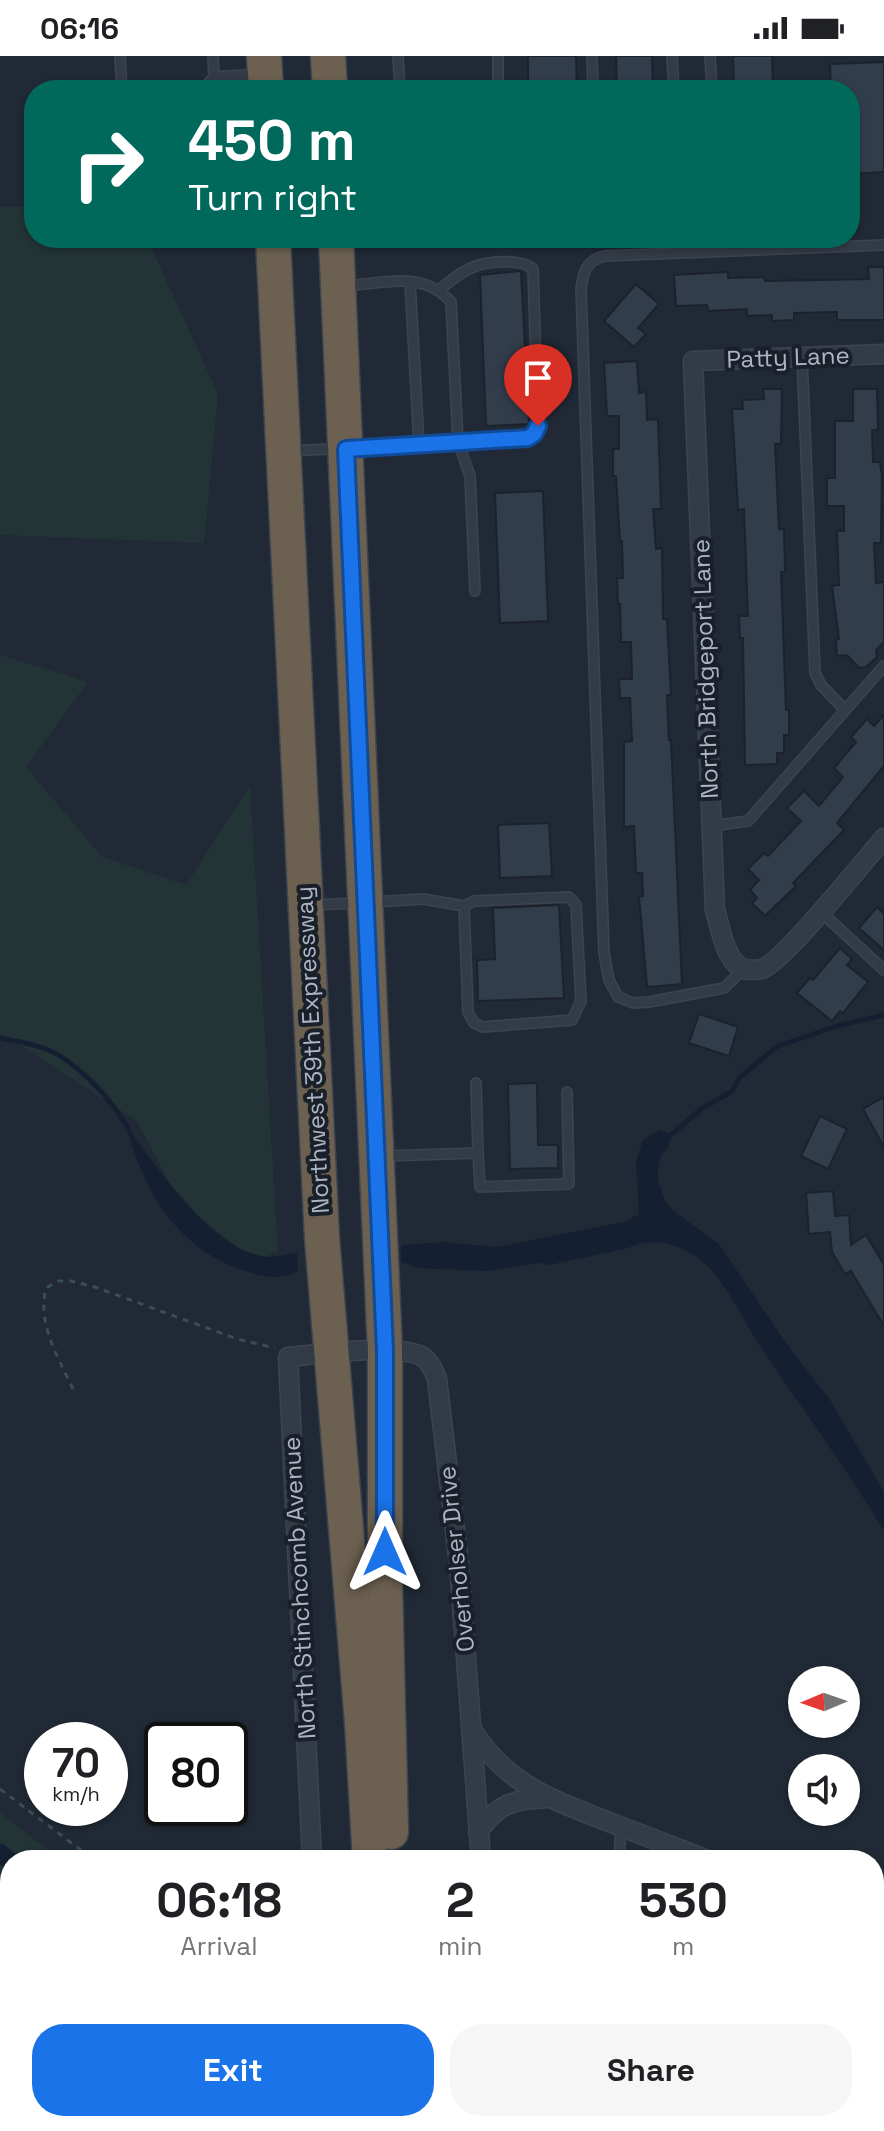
<!DOCTYPE html>
<html lang="en">
<head>
<meta charset="utf-8">
<style>
	:root { --surface:#fff; --page:#f6f6f6; --text:#202124; --muted:#757577; --accent:#1a73e8 }
	body { margin:0; font-family:"Space Grotesk",sans-serif; background:var(--page); color:var(--text); height:100vh; display:flex; flex-direction:column; font-size:30px; white-space:nowrap }
	* { box-sizing:border-box; margin:0 }
	p { font-size:26px; color:var(--muted) }
	.icon { flex:none; width:44px; height:44px; fill:none; stroke:currentColor; stroke-width:2; stroke-linecap:round; stroke-linejoin:round }
	.map { position:relative; flex:1; overflow:hidden }
	.panel { position:absolute; left:0px; top:1794px; width:884px; height:282px; display:flex; flex-direction:column; background:var(--surface); border-radius:32px 32px 0 0; box-shadow:0 2px 6px #0004 }
	.panel>* { flex:none }
	.guide { position:absolute; left:24px; top:24px; width:836px; height:168px; border-radius:32px; box-shadow:0 2px 6px #0004; background:#00695c; color:#fff; overflow:hidden }
	.needle { width:52px; rotate:268deg }
	.buttons { position:absolute; left:788px; top:1610px; display:grid; gap:16px }
	.buttons a { display:grid; place-items:center; width:72px; height:72px; border-radius:50%; background:var(--surface); box-shadow:0 2px 6px #0004; font-size:40px }
	.speed { position:absolute; left:24px; top:1666px; display:flex; gap:16px; font-size:40px; font-weight:700; text-align:center }
	.speed>* { display:grid; place-content:center; width:104px; height:104px; border-radius:50%; background:var(--surface); box-shadow:0 2px 6px #0004; line-height:1 }
	.speed small { font-size:20px; font-weight:400 }
	.speed .limit { border:4px solid #111; border-radius:12px; background:#fff; color:#111 }
	.pin { position:absolute; display:grid; place-items:center; width:68px; height:68px; color:#fff; margin:-82px -34px; border-radius:50% 50% 50% 0; rotate:-45deg; box-shadow:0 0 8px #0007 }
	.pin .icon { rotate:45deg }
	.me { position:absolute; width:88px; margin:-44px; rotate:0deg; stroke-linejoin:round; filter:drop-shadow(0 0 6px #0008) }
	.turn { display:flex; align-items:center; gap:28px; height:168px; padding:0 32px; font-size:36px }
	.turn .icon { width:104px; height:104px; stroke-width:2.5 }
	.turn b { display:block; font-size:56px; line-height:68px }
	.eta { display:flex; justify-content:space-evenly; align-items:center; height:136px; text-align:center }
	.eta b { font-size:48px; font-weight:700; line-height:56px }
	.primary-button { display:flex; gap:16px; margin-top:auto; padding:16px 32px }
	.primary-button a { flex:1; height:92px; border-radius:32px; background:var(--accent); color:#fff; font-size:32px; font-weight:700; line-height:92px; text-align:center }
	.primary-button a+a { background:var(--page); color:var(--text) }
	.status { display:flex; justify-content:space-between; align-items:center; height:56px; padding:0 40px; background:var(--surface); direction:ltr }
	.status svg { height:22px; fill:currentColor }
	.map>svg:first-child { display:block }
	.green { fill:#223436 }
	.water { fill:#142032 }
	.lines { fill:none; stroke-linecap:round; stroke-linejoin:round }
	.stream { stroke:#142032; stroke-width:5 }
	.canal { stroke:#142032; stroke-width:18 }
	.building { fill:#323d4c; stroke:#1b222c; stroke-width:2 }
	.lane-casing { stroke:#3d444f; stroke-width:12 }
	.street-casing { stroke:#3d444f; stroke-width:21 }
	.highway-casing { stroke:#3e4550; stroke-width:37 }
	.path { stroke:#3a4d4f; stroke-width:3; stroke-dasharray:6 6; stroke-linecap:butt }
	.lane { stroke:#333b46; stroke-width:9 }
	.street { stroke:#333b46; stroke-width:18 }
	.highway { stroke:#6c6150; stroke-width:34 }
	.route-casing { stroke:#114b97; stroke-width:20 }
	.route { stroke:#1a73e8; stroke-width:14 }
	.labels { text-anchor:middle; dominant-baseline:central; stroke-width:8; stroke-linejoin:round; paint-order:stroke }
	.street-label { font-size:24px; fill:#adb5c3; stroke:#19202a }
</style>
</head>
<body>
<div class="status"><b>06:16</b><svg viewBox="0 0 49 12"><path d="M0 12V9h3v3zM5 12V6h3v6zM10 12V3h3v9zM15 12V0h3v12zM26 1h20v11H26zM47 4h2v5h-2z"/></svg></div>
<div class="map">
<svg width="884" height="2075" viewBox="0 0 884 2075">
	<rect width="100%" height="100%" fill="#202935"/>
	<g class="green">
		<path d="M34,150V182H147L218,338L204,487L0,479V151Z"/>
		<path d="M0,599L88,626L26,711L102,801L186,829L250,730L278,1196L264,1201L241,1194L199,1161L169,1126L137,1065L8,981L0,983Z"/>
		<path d="M0,1757L61,1804H10V1916H0Z"/>
		<path d="M0,1939H10V2066H248V2075H0Z"/>
	</g>
	<g class="water">
		<path d="M126,1069C156,1110 209,1190 261,1200C272,1203 286,1198 297,1197L298,1215C281,1225 264,1221 245,1215C176,1192 144,1136 126,1069Z"/>
		<path d="M659,1074L670,1078L668,1092L660,1101L658,1114V1125L665,1145L672,1154L719,1188L784,1284L830,1344L884,1436V1475C847,1413 804,1356 764,1296C745,1269 727,1226 702,1205C682,1188 651,1180 628,1192L549,1209L540,1207L488,1215L417,1212L401,1206V1189L442,1186L497,1191L624,1166L639,1158L636,1105L643,1084Z"/>
		<path d="M884,1974V2075H248V2066H874V1975Z"/>
	</g>
	<g class="lines">
		<g class="stream">
			<path d="M0,982C19,986 43,989 60,1000C87,1017 112,1045 128,1072"/>
			<path d="M667,1082L701,1053L731,1036L741,1020L778,990L837,970L884,959"/>
		</g>
		<path class="canal" d="M0,1797L10,1805"/>
	</g>
	<g class="building">
		<path d="M528,0H576L577,34H528Z"/>
		<path d="M616,0H652L653,34H617Z"/>
		<path d="M733,0H772L773,30L734,31Z"/>
		<path d="M884,6V116L850,118V34H831L830,8Z"/>
		<path d="M868,211H884V264H837V256L794,257V264L772,265V259L747,260V253L708,255L707,249L676,250L674,219L728,216V222L764,221L765,225L869,223Z"/>
		<path d="M521,215L529,368L486,370L480,219Z"/>
		<path d="M636,228L659,248L638,272L646,278L634,291L604,265Z"/>
		<path d="M637,305L639,337L646,336L647,364L658,363L661,453H653L656,493L662,492L663,563H667L671,639H667L669,684H671L682,928L647,931L639,841L643,840L642,817H636L634,770L624,771V686L632,685L630,642H620L619,623H632L631,586H621L620,548H618L617,522H623L622,485H620L616,420H613V393H619V360H607L604,307Z"/>
		<path d="M763,333H782L781,388H775L779,473H784L785,516H781L786,654H789V679H784V697H777V708L745,709L743,582H740L739,560H748L744,453L738,454L732,353H743L742,344L764,343Z"/>
		<path d="M853,333H877L878,374H872L873,406H880L882,420L881,487H874L876,527L884,526V586L876,594L877,601L866,611L859,612L847,599L837,600L836,584L839,583L832,530L839,529L837,475H844V450H827V422H835V365H853Z"/>
		<path d="M543,435L548,565L500,567L495,437Z"/>
		<path d="M884,659V710L837,767L844,774L793,827L796,830L765,860L752,847L757,842L750,834L759,824L748,813L764,797L768,800L801,765L787,752L804,735L819,750L843,721L834,712L856,686L851,681L867,663L874,670Z"/>
		<path d="M549,767L552,820L500,822L498,769Z"/>
		<path d="M559,849L564,942L478,945L477,904L495,903L493,852Z"/>
		<path d="M877,851L884,858V894L859,872Z"/>
		<path d="M840,892L852,903L847,909L868,926L843,957L840,955L832,965L797,937L810,922L813,924Z"/>
		<path d="M699,958L738,971L729,1000L689,987Z"/>
		<path d="M537,1027L538,1089H558V1112L510,1113L508,1028Z"/>
		<path d="M884,1041V1091L863,1053Z"/>
		<path d="M820,1060L847,1073L828,1113L801,1100Z"/>
		<path d="M833,1135L835,1160L849,1159L851,1189L866,1179L884,1209V1270L851,1215L845,1218L832,1196L830,1176L809,1178L806,1137Z"/>
	</g>
	<g class="lines">
		<g class="lane-casing">
			<g id="lane">
				<path d="M120,0L122,34"/>
				<path d="M213,0L214,21"/>
				<path d="M398,0L400,34"/>
				<path d="M498,0V34"/>
				<path d="M592,0L593,34"/>
				<path d="M672,0L674,34"/>
				<path d="M710,0L712,34"/>
				<path d="M202,34L214,21L261,18"/>
				<path d="M410,226L419,388"/>
				<path d="M346,230C385,227 423,214 451,246L458,386L470,420L475,535"/>
				<path d="M802,301L815,617L821,629L845,654"/>
				<path d="M291,395L528,382L534,378L538,370L533,213C521,202 486,205 471,212C460,216 450,226 440,233"/>
				<path d="M711,770L748,765L884,610"/>
				<path d="M372,846L423,843L464,850L468,956L474,967L483,971L572,964L581,945L576,849L569,841L474,845L464,850"/>
				<path d="M312,849L357,847"/>
				<path d="M821,856L884,914"/>
				<path d="M744,913L724,932L649,946L633,947L618,941L609,924L604,897L581,233C583,217 586,205 604,200L884,189"/>
				<path d="M476,1027L478,1097"/>
				<path d="M384,1100L478,1097L480,1131L569,1128L567,1036"/>
				<path d="M619,1804L621,1771"/>
				<path d="M874,1934L884,1933"/>
			</g>
		</g>
		<g class="street-casing">
			<g id="street">
				<path d="M884,298L693,305L715,854C720,870 725,906 744,913C747,914 759,914 762,913C783,906 865,804 884,782"/>
				<path d="M473,1675C507,1729 553,1744 609,1766C642,1779 675,1791 707,1804"/>
				<path d="M478,1776C497,1748 514,1743 547,1742"/>
				<path d="M312,1804L288,1301C319,1298 391,1288 419,1299C429,1303 433,1313 437,1323L459,1508L481,1804"/>
				<path d="M874,1868L884,1872"/>
				<path d="M493,2066V2075"/>
			</g>
		</g>
		<g class="highway-casing">
			<g id="highway">
				<path d="M264,0L266,34"/>
				<path d="M328,0L330,34"/>
				<path d="M273,182L322,1182L362,1666L370,1804"/>
				<path d="M336,182L385,1295V1528L391,1776"/>
				<path d="M405,2066V2075"/>
			</g>
		</g>
		<g class="path">
			<path d="M73,1333C58,1301 37,1268 46,1232L58,1225H71L95,1231L237,1283L275,1292"/>
			<path d="M0,1733L94,1804"/>
			<path d="M874,1892L884,1896"/>
			<path d="M0,1931H10"/>
		</g>
		<use href="#lane" class="lane"/>
		<use href="#street" class="street"/>
		<use href="#highway" class="highway"/>
	</g>
	<g class="lines">
		<g class="route-casing">
			<path id="route" d="M385,1496V1295L346,393L528,382L534,378L538,370"/>
		</g>
		<use href="#route" class="route"/>
	</g>
	<g class="labels">
		<g class="street-label">
			<text transform="translate(788 301) rotate(-2)">Patty Lane</text>
			<text transform="translate(705 613) rotate(-92)">North Bridgeport Lane</text>
			<text transform="translate(312 994) rotate(-93)">Northwest 39th Expressway</text>
			<text transform="translate(456 1503) rotate(-96)">Overholser Drive</text>
			<text transform="translate(299 1532) rotate(-93)">North Stinchcomb Avenue</text>
		</g>
	</g>
</svg>
<div class="buttons">
<a><svg class="needle" viewBox="-14 -14 28 28"><path d="M0-13l5 13h-10z" fill="#e53935"/><path d="M0 13l5-13h-10z" fill="#757577"/></svg></a>
<a><svg class="icon" aria-label="sound" viewBox="0 0 24 24"><path d="M4 9h4l5-4v14l-5-4H4zM17 9q2 3 0 6"/></svg></a>
</div>
<div class="speed"><div>70<small>km/h</small></div><div class="limit">80</div></div>
<div class="pin" style="left:538px;top:370px;background:#d93025"><svg class="icon" aria-label="arrive" viewBox="0 0 24 24"><path d="M6 21V4h12l-3 4 3 4H6"/></svg></div>
<svg class="me" style="left:385px;top:1496px" viewBox="-20 -20 40 40"><path d="M0-17L14 15 0 8-14 15z" fill="#1a73e8" stroke="#fff" stroke-width="4"/></svg>
<div class="guide">
<div class="turn"><svg class="icon" aria-label="right" viewBox="0 0 24 24"><path d="M7 20v-9h11M14 6l5 5-5 5"/></svg><div><b>450 m</b>Turn right</div></div>
</div>
<section class="panel">
<div class="eta">
<div><b>06:18</b><p>Arrival</p></div>
<div><b>2</b><p>min</p></div>
<div><b>530</b><p>m</p></div>
</div>
<div class="primary-button"><a>Exit</a><a>Share</a></div>
</section>
</div>
</body>
</html>
